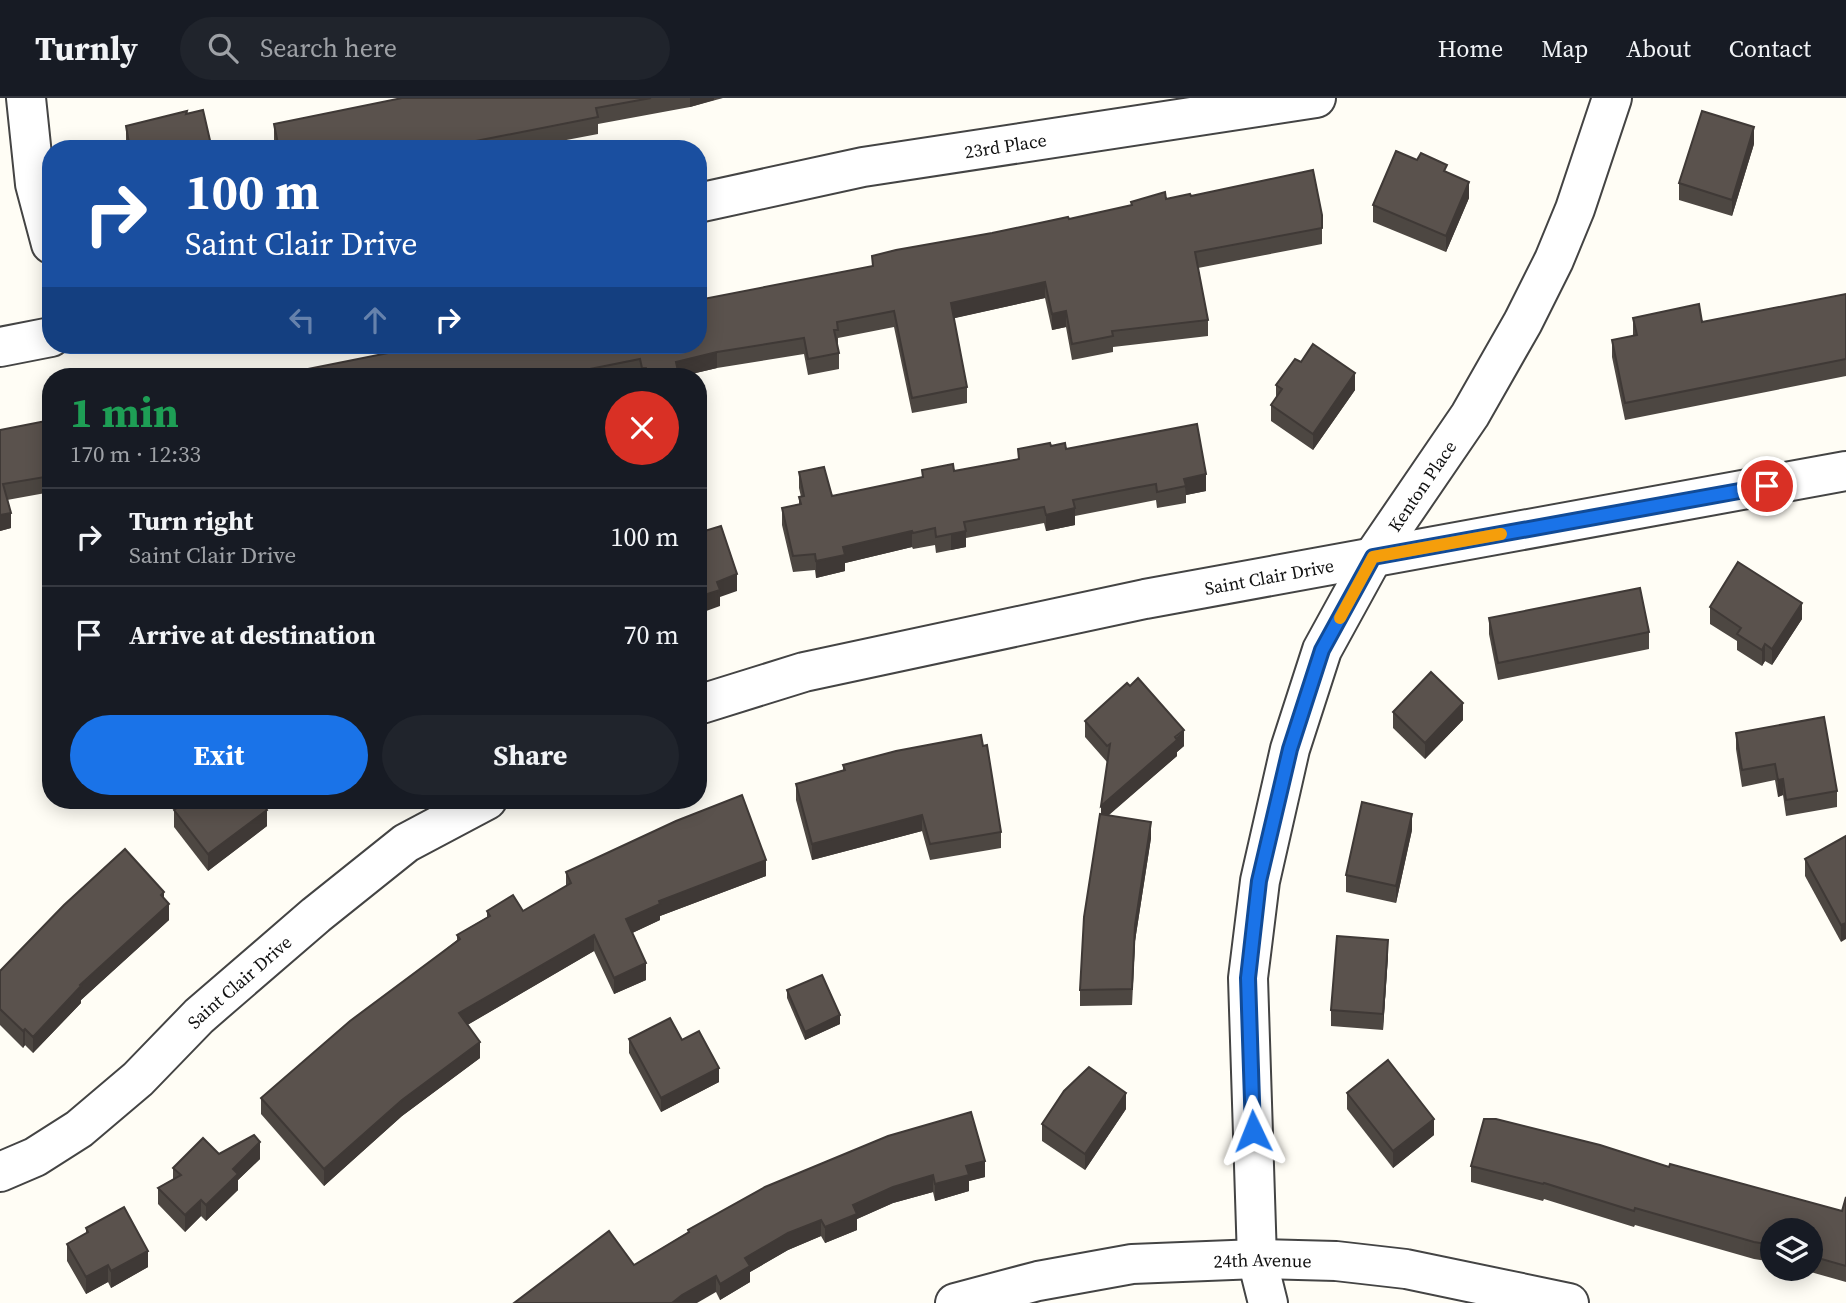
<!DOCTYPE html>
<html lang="en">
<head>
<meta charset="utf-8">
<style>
	:root { --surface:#171b24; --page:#20242c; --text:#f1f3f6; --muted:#9ea1a6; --line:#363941; --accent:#1a73e8 }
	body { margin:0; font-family:"Source Serif 4",serif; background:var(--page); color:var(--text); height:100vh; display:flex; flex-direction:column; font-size:26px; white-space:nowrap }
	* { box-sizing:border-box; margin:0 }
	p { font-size:23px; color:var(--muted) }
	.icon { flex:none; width:38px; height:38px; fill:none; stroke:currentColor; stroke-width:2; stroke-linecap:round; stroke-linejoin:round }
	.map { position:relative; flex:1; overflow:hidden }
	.panel { position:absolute; left:42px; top:270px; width:665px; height:441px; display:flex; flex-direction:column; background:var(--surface); border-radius:28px; box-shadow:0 4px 18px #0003 }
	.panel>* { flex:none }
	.guide { position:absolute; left:42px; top:42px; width:665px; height:214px; border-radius:28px; box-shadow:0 4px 18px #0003; background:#1a4fa0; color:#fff; overflow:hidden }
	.tools { position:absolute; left:1760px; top:1120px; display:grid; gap:14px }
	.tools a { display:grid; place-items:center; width:63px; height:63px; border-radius:50%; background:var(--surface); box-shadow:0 4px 18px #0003; font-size:35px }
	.pin { position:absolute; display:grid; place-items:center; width:60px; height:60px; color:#fff; margin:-30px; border:4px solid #fff; border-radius:50%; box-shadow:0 2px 7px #0007 }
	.me { position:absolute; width:77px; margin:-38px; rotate:358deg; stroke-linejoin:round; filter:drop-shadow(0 0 5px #0008) }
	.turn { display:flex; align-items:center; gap:24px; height:147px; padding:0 28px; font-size:32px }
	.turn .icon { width:91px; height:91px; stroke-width:2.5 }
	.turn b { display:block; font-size:49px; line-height:60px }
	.lanes { display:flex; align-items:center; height:66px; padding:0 28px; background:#0003; justify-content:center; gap:35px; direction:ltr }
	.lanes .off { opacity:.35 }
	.round { display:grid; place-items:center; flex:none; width:74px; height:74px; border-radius:37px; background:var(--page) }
	.summary { display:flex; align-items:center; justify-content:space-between; height:119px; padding:0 28px }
	h1 { font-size:42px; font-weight:700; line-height:52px; color:#1e9e55 }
	.button { display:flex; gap:14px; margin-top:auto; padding:14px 28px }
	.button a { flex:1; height:80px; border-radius:42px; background:var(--accent); color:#fff; font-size:28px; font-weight:700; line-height:80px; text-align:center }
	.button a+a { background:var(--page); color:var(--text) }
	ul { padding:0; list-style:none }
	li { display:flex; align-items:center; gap:21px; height:98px; padding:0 28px; border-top:2px solid var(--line) }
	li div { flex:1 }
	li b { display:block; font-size:26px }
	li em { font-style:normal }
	header { display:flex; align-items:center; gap:42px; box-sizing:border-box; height:98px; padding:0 35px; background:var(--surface); border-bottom:2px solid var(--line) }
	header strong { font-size:33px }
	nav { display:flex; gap:38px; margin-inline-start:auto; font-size:24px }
	.search { width:490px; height:63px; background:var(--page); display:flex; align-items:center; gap:18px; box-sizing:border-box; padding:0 24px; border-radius:38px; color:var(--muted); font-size:26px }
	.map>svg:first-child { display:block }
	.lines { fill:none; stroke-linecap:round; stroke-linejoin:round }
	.street-casing { stroke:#444; stroke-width:42 }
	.street { stroke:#fff; stroke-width:38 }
	.wall { fill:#4d4742 }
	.shaded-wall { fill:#3f3936 }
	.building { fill:#5a524d; stroke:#3f3936; stroke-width:2 }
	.route-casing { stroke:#114b97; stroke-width:18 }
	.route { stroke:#1a73e8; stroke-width:12 }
	.slow { stroke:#f59e0b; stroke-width:12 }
	.labels { text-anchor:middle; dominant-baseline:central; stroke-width:7; stroke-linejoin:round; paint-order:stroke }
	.street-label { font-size:18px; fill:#111; stroke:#fff }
</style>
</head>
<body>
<header>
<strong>Turnly</strong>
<div class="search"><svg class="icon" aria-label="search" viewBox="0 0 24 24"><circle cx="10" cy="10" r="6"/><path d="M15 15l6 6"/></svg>Search here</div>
<nav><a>Home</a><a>Map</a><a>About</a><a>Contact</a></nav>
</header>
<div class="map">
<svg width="1846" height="1205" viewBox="0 0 1846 1205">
	<rect width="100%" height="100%" fill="#fffdf5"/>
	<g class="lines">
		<g class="street-casing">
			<g id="street">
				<path d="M26,0L35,86L51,146"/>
				<path id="s1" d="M698,105L863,69L1316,0"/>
				<path d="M0,249L51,239"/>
				<path id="s2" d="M698,607L804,574L1145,501L1846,373"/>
				<path id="s3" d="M0,1074L35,1059L79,1031L138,981L199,918L316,817L406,745L487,702"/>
				<path id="s4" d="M955,1205L1038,1183L1132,1166L1257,1161L1336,1163L1406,1171L1569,1205"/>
				<path id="s5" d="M1268,1205L1257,1161L1248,880L1260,783L1290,651L1322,552L1373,459L1470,317L1523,224L1554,162L1575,111L1612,0"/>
			</g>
		</g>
		<use href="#street" class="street"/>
	</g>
	<g class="wall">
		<path d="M402,0H723L690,9L598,26V36L519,51H275L274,42V26Z"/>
		<path d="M187,16L212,51H127L126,44V28Z"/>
		<path d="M1754,46L1732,118L1679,102V85Z"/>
		<path d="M1447,74L1469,100L1446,154L1373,124V107Z"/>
		<path d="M1191,98L1322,117V146L1198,170L1208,222V238L1113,249V254L1072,262L1066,229L1052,232L1045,200L954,220L967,289V305L912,315L894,229L838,240V248H837L839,255V271L808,277L804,256L717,270L683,278H641L640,277L633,278H273L698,247L872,169V158L1069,121L1131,107V104Z"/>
		<path d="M1846,196V278L1625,322L1612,259V242L1633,238V220L1702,224Z"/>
		<path d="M1301,264L1355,292L1313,352L1271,323V307L1276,299V287Z"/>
		<path d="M51,322V394L7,402L11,430L0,433V332Z"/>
		<path d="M1051,348L1066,351L1206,393L1186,397V405L1157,410L1156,402L1075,418V427L1046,433L1044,425L966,440V449L936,455L935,447L913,451L912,449L845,465V473L816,480L815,472L793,474L782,427V410L799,406V399H801L799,390V374L832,398L922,379V372L954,373L1018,361V351Z"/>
		<path d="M1710,509L1802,521L1772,567L1765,563L1762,568L1737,552V543L1710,526Z"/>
		<path d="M1489,520L1649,534V551L1498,582L1489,536Z"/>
		<path d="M1393,614L1463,622L1425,661L1393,630Z"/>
		<path d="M1085,623L1184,648L1177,654V658L1108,717L1151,740L1135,843L1132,907L1080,908V892L1107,664L1085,639Z"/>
		<path d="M1736,635L1837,693V709L1786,718L1783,697L1778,699L1775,682L1742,689L1736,651Z"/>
		<path d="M843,667L1001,734V750L930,762L922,733L812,762L796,702V686L843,672Z"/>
		<path d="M174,712L267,728L208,773L174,729Z"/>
		<path d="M1412,732L1396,805L1346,794V777Z"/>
		<path d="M1846,738L1841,844L1805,778V761Z"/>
		<path d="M566,774L766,778L660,818V822L632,835L646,882L614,896L594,853L467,927L480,960L402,1018L324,1088L261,1016V1000L457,842V837L487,819V813H523L566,788Z"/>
		<path d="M164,800L169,822L81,902V905L33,955L25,947L23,950L0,927V873Z"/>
		<path d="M1388,858L1383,932L1331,928V912Z"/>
		<path d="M787,892L840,926L805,942L787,900Z"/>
		<path d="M629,941L682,942L719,984L661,1014L629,955Z"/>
		<path d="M1347,995L1434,1037L1393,1070L1347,1011Z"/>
		<path d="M1126,1011L1085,1072L1042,1043V1026Z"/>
		<path d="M888,1038L985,1079L969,1083V1093L935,1103L933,1094L893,1105L857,1121V1132L825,1145L821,1138L788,1152L750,1174V1184L720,1202L716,1194L634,1167L688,1134V1132Z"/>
		<path d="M219,1056L260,1061L238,1082V1092L206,1123L201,1118L185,1134L158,1106V1090L173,1081V1070Z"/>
		<path d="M1471,1068L1669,1069L1842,1113L1846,1099V1184L1800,1171H1811V1132H1773V1164L1754,1161L1635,1127L1634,1129L1544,1101L1543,1103L1471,1084Z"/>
		<path d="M86,1130L148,1169L111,1190L108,1184L86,1196L67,1163V1146L86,1135Z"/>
	</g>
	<g class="shaded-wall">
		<path d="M690,0H714V2L690,9Z"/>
		<path d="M1754,29V46L1732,118V102Z"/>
		<path d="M1469,84V100L1446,154V138Z"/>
		<path d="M1045,184V200L951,221V205Z"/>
		<path d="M1066,213V229L1052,232V216Z"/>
		<path d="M717,254V270L683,278H676V264Z"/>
		<path d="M1355,275V292L1313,352V336Z"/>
		<path d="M1206,376V393L1186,397L1184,381Z"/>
		<path d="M1075,410V427L1046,433V417Z"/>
		<path d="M11,415V430L0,433V417Z"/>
		<path d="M912,433V449L845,465V473L816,480V463L843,449Z"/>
		<path d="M966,433V449L951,452V436Z"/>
		<path d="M737,476V493L720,499V508L698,516V499L717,484Z"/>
		<path d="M1802,505V521L1772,567V551Z"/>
		<path d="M1765,546V563L1762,568V552Z"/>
		<path d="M1463,605V622L1425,661V645Z"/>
		<path d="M1184,632V648L1177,654V658L1101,724V708Z"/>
		<path d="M1783,681V697L1778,699V682Z"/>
		<path d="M267,712V728L208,773V756Z"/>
		<path d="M1412,716V732L1396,805V788Z"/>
		<path d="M922,717V733L812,762V746Z"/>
		<path d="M1151,724V740L1135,843L1132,907L1135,827Z"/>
		<path d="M766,762V778L660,818V822L626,838V821L659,803Z"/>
		<path d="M164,794V810L169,806V822L81,902V905L33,955V939Z"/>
		<path d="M1846,825V841L1841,844V827Z"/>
		<path d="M594,837V853L459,932V915Z"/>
		<path d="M1388,842V858L1383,932V916Z"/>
		<path d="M646,865V882L614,896V880Z"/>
		<path d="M840,917V926L805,942V934Z"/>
		<path d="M25,931V947L23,950V933Z"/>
		<path d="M480,944V960L402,1018L324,1088V1071L402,1002Z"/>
		<path d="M719,970V984L661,1014V1000Z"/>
		<path d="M1126,995V1011L1085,1072V1056Z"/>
		<path d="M1434,1021V1037L1393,1070V1053Z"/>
		<path d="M260,1044V1061L238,1082V1092L206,1123V1107L233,1071Z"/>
		<path d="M985,1063V1079L969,1083V1093L935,1103V1086L966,1068Z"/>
		<path d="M933,1077V1094L893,1105L857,1121V1132L825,1145V1129L853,1107L893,1089Z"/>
		<path d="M201,1102V1118L185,1134V1117Z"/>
		<path d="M821,1122V1138L788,1152L750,1174V1184L720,1202V1186L745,1160L788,1135Z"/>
		<path d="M148,1153V1169L111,1190V1173Z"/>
		<path d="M108,1167V1184L86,1196V1179Z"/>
		<path d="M716,1178V1194L697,1205H672L682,1197Z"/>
	</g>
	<g class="building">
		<path d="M402,0H651L596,10L598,19L435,51H279L274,26Z"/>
		<path d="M203,12L212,51H130L126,28L187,13L186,16Z"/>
		<path d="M1702,13L1754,29L1732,102L1679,85Z"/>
		<path d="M1396,53L1417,62L1421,55L1447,67L1444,73L1469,84L1446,138L1373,107Z"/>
		<path d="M1313,72L1322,117V130L1195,154L1208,222L1112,233L1113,238L1072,246L1066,213L1052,216L1045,184L951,205L967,289L912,300L894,213L837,224L838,232H834L839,255L808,261L804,240L717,254L676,264L679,278H648L646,270H642L640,261L555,278H273L428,247H698V202L873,168L872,158L896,152L992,135L1068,119L1069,121L1132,107L1131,104L1165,94L1166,101L1190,96L1191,98Z"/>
		<path d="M1846,196V261L1625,305L1612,242L1637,237L1633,220L1699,206L1702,224Z"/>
		<path d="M1313,246L1355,275L1313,336L1271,307L1282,291L1276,287L1295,261L1301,264Z"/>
		<path d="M51,322V378L3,386L11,415L0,417V332Z"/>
		<path d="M1197,326L1206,376L1184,381L1186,388L1157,394L1156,386L1134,390L1073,402L1075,410L1046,417L1044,409L964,424L966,433L936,439L935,430L913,435L912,433L843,449L845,457L816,463L815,456L793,458L782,410L801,406L799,399L804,398L799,374L824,369L832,398L923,379L922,372L953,366L954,373L1019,361L1018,351L1050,345L1051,348L1065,345L1066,351Z"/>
		<path d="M721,428L737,476L717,484L720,492L698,499V435Z"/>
		<path d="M1738,464L1802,505L1772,551L1765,546L1762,552L1737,536L1741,530L1710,509Z"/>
		<path d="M1640,490L1649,534L1498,565L1489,520Z"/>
		<path d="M1431,574L1463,605L1425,645L1393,614Z"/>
		<path d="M1138,580L1184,632L1175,639L1177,642L1101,708L1110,646L1107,648L1085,623L1127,585L1130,588Z"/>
		<path d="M1824,619L1837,693L1786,702L1783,681L1778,682L1775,666L1742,672L1736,635Z"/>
		<path d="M981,637L983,648L987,647L1001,734L930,746L922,717L812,746L796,686L845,672L843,667L896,653Z"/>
		<path d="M742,697L766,762L659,803L660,806L626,821L646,865L614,880L594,837L459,915L480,944L402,1002L324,1071L261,1000L350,923L460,841L457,837L490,818L487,813L513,797L523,813L571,785L566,774L676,723Z"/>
		<path d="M187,702H260L267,712L208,756L174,712Z"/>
		<path d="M1362,704L1412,716L1396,788L1346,777Z"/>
		<path d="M1100,716L1151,724L1135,827L1132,891L1080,892L1084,819Z"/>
		<path d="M1846,738V825L1841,827L1805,761Z"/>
		<path d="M125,751L164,794L161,797L169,806L80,887L81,888L33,939L25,931L23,933L0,911V873L64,807Z"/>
		<path d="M1337,838L1388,842L1383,916L1331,912Z"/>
		<path d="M822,877L840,917L805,934L787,892Z"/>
		<path d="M670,920L682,942L699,933L719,970L661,1000L629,941Z"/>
		<path d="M1388,962L1434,1021L1393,1053L1347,995Z"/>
		<path d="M1089,969L1126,995L1085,1056L1042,1026L1064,993Z"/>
		<path d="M971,1014L985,1063L966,1068L969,1077L935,1086L933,1077L893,1089L853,1107L857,1116L825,1129L821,1122L788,1135L745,1160L750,1168L720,1186L716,1178L682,1197L672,1205H514L609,1133L634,1167L689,1134L688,1132L765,1089L888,1038Z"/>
		<path d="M1484,1021H1496L1600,1047L1669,1069L1670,1066L1842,1113L1846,1099V1168L1811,1158V1132H1773V1147L1754,1144L1635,1110L1634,1113L1544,1085L1543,1086L1471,1068Z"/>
		<path d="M254,1037L260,1044L233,1071L238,1076L206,1107L201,1102L185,1117L158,1090L181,1077L173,1070L203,1040L219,1056Z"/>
		<path d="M124,1109L148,1153L111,1173L108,1167L86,1179L67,1146L88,1134L86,1130Z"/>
	</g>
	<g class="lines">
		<g class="route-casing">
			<path id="route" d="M1253,1033L1248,880L1259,783L1290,651L1322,552L1373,459L1767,388"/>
		</g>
		<use href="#route" class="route"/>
		<path class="slow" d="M1340,520L1373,459L1501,436"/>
	</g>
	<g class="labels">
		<g class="street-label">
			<text stroke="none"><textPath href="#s1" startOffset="313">23rd Place</textPath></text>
			<text stroke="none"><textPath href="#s5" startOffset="856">Kenton Place</textPath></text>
			<text stroke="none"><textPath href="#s2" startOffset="586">Saint Clair Drive</textPath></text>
			<text stroke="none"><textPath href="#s3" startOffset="308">Saint Clair Drive</textPath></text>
			<text stroke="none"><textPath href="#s4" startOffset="312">24th Avenue</textPath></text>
		</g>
	</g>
</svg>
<div class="tools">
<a><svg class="icon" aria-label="layers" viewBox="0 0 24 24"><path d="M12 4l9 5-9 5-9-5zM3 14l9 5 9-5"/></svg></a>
</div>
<div class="pin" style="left:1767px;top:388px;background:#d93025"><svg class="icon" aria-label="arrive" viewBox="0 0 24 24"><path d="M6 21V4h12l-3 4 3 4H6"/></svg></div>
<svg class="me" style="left:1253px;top:1033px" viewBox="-20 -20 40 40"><path d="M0-17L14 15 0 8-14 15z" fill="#1a73e8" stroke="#fff" stroke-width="4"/></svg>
<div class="guide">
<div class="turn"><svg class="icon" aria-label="right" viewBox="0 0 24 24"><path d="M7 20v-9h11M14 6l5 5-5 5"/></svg><div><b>100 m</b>Saint Clair Drive</div></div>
<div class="lanes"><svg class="icon off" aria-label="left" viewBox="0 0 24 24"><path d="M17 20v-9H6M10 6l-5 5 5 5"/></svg><svg class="icon off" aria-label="ahead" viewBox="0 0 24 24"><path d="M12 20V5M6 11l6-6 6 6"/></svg><svg class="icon" aria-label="right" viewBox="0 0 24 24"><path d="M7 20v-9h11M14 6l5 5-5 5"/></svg></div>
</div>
<section class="panel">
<div class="summary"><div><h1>1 min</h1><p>170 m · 12:33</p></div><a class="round" style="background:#d93025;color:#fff"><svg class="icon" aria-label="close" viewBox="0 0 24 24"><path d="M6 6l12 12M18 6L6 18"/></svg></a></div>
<ul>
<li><svg class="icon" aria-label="right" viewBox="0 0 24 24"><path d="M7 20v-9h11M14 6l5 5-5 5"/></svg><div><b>Turn right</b><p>Saint Clair Drive</p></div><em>100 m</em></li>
<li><svg class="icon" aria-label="arrive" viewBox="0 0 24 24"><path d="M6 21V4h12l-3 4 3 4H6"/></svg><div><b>Arrive at destination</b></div><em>70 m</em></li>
</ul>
<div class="button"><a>Exit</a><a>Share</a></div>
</section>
</div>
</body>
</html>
